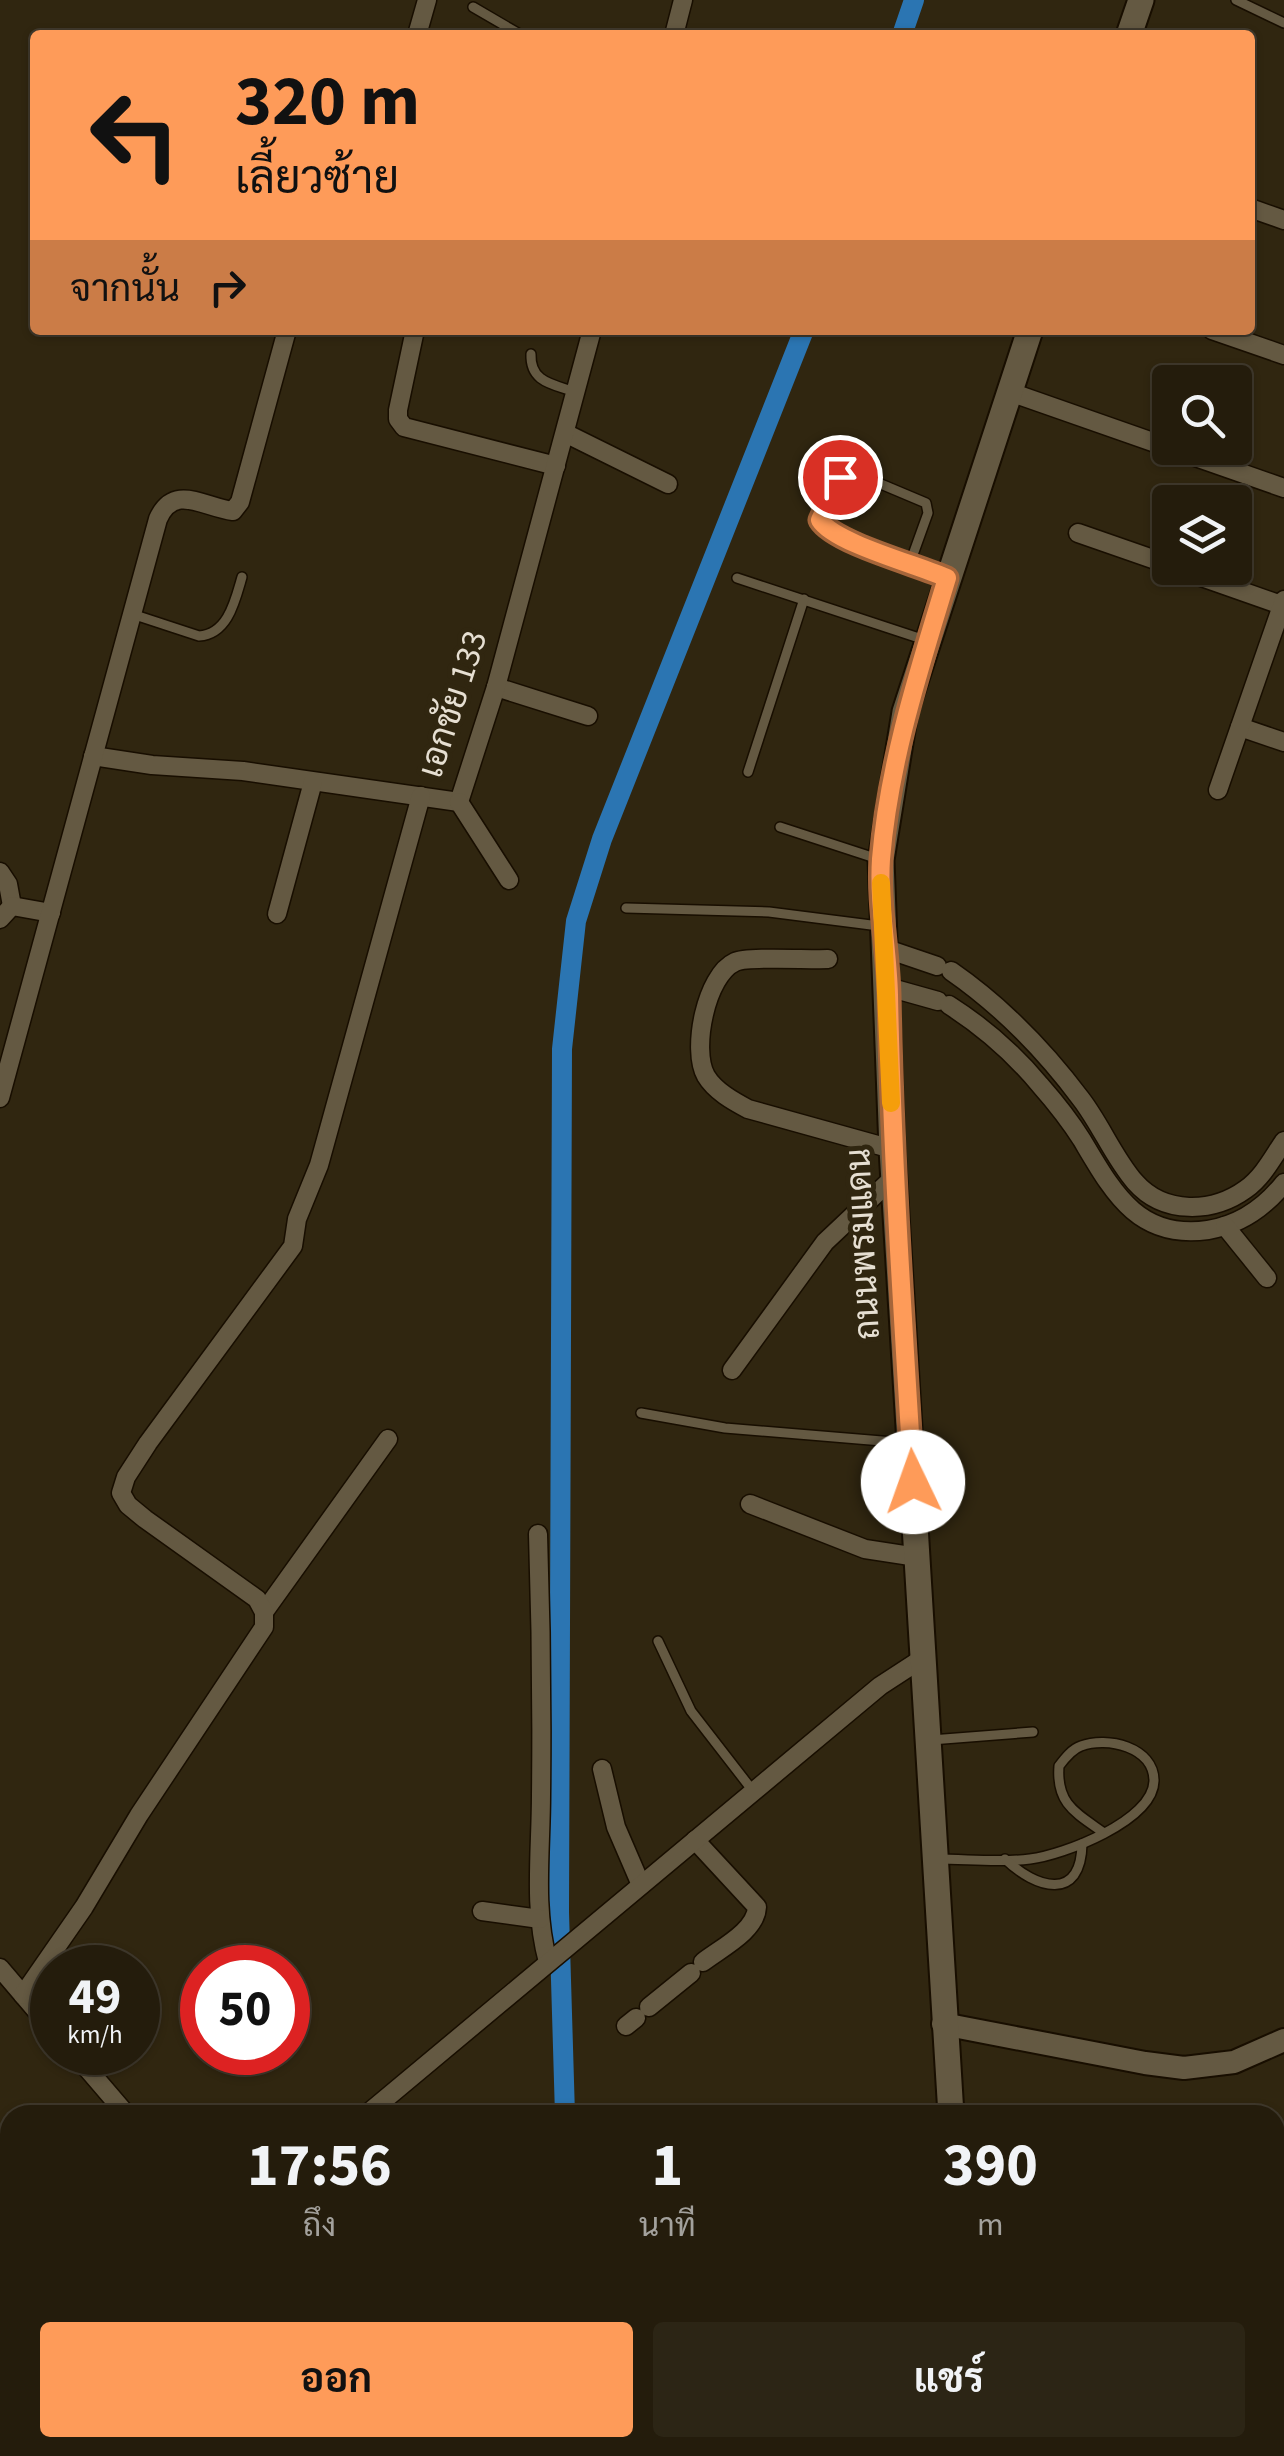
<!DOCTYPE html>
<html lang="th">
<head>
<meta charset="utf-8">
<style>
	:root { --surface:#241c0c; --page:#2c2515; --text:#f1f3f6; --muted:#a3a19d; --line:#413a2d; --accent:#fe9b59 }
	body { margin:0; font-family:"Source Sans 3",Sarabun,sans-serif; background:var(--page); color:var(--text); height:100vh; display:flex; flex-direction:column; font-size:38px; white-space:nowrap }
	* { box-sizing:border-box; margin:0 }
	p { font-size:32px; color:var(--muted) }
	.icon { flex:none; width:55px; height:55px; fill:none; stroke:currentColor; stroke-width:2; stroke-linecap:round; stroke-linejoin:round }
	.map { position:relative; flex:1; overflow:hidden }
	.side { position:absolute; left:0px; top:2105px; width:1285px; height:352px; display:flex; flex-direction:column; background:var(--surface); border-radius:30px 30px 0 0; box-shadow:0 2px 8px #0004,0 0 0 2px var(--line) }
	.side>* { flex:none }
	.banner { position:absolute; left:30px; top:30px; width:1225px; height:305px; border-radius:10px; box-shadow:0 2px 8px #0004,0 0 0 2px var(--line); background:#fe9b59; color:#111; overflow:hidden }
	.tools { position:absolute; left:1152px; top:365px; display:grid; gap:20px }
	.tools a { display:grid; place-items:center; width:100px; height:100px; border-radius:10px; background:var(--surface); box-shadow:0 2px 8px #0004,0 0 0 2px var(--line); font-size:50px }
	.speed { position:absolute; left:30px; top:1945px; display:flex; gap:20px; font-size:50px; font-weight:700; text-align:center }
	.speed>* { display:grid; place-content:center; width:130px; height:130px; border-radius:50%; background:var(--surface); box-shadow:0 2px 8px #0004,0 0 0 2px var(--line); line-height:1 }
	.speed small { font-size:25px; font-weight:400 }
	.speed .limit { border:15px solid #d22; background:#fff; color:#111 }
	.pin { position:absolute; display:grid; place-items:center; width:85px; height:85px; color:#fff; margin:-42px; border:5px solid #fff; border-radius:50%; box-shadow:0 2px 10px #0007 }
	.me { position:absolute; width:110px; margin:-55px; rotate:357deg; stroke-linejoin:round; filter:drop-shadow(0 0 8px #0008) }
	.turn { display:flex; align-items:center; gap:35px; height:210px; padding:0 40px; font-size:45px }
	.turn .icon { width:130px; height:130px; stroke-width:2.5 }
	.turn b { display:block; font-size:70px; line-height:85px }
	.then { display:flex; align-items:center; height:95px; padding:0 40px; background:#0003; gap:20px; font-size:38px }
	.eta { display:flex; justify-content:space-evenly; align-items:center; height:170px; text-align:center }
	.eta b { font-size:60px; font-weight:700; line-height:70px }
	.primary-button { display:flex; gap:20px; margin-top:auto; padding:20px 40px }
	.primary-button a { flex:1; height:115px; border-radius:10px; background:var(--accent); color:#111; font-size:40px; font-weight:700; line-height:115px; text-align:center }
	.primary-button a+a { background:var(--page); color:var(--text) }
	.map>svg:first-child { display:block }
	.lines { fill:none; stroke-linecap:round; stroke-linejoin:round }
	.canal { stroke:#2b75b2; stroke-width:20 }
	.service-casing { stroke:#180e00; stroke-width:12 }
	.minor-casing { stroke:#180e00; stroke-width:21 }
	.tertiary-casing { stroke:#180e00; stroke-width:26 }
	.secondary-casing { stroke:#180e00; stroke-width:29 }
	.service { stroke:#645942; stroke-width:9 }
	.minor { stroke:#645942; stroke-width:18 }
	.tertiary { stroke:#645942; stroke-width:22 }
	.secondary { stroke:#645942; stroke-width:25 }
	.route-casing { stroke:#a5653a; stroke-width:25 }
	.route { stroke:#fe9b59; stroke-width:18 }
	.slow { stroke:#f59e0b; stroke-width:18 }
	.labels { text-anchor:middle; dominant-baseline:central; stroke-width:10; stroke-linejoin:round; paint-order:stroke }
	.street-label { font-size:35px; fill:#e6dfd2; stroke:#302610 }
</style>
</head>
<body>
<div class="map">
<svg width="1284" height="2456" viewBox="0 0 1284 2456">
	<rect width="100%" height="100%" fill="#302610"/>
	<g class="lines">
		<g class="canal">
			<path d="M902,35L914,0"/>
			<path d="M565,2115L559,1912L562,1049L576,921L602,839L804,330"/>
			<path d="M574,2448V2456"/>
		</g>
		<g class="service-casing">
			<g id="service">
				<path d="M1236,0L1284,23"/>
				<path d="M473,7L521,35"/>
				<path d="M531,354C530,382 552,384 575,392"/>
				<path d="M910,563L928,513L926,503L850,471L840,477L820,520C834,543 917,565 946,577"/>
				<path d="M737,578L925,640"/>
				<path d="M132,614L199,636C228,634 235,601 242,577"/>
				<path d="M748,772L804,599"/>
				<path d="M780,827L878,859"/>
				<path d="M626,908L769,912L879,926"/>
				<path d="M641,1413L725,1428L906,1443"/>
				<path d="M658,1641L691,1711L753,1791"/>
				<path d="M931,1740L1033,1732"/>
				<path d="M937,1859C967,1859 1000,1863 1030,1859C1063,1855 1153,1821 1154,1781C1154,1747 1107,1736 1081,1746C1072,1749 1065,1758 1059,1766C1056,1804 1076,1813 1104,1833"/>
				<path d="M1005,1859C1036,1889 1081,1902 1082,1844"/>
				<path d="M1275,2330L1284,2329"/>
				<path d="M757,2456L763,2448"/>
			</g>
		</g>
		<g class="minor-casing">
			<g id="minor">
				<path d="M417,35L427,0"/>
				<path d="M674,35L683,0"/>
				<path d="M1250,208L1284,220"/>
				<path d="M415,330L398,410V419L404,427L556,466"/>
				<path d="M1212,330L1284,355"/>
				<path d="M1010,392L1284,488"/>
				<path d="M565,433L668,484"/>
				<path d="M1078,533L1170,565"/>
				<path d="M1176,568L1284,606"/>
				<path d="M496,687L588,716"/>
				<path d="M1240,727L1284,742"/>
				<path d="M93,756L152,765L243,771L459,802"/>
				<path d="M1218,790L1284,600"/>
				<path d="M459,802L496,687L592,330"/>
				<path d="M459,802L509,880"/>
				<path d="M0,872L8,884L12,906"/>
				<path d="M277,914L313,782"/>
				<path d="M0,919L12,906L51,913"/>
				<path d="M884,948L937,966"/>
				<path d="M828,959C810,960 748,956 735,962C706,975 691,1050 706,1076C715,1091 733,1101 748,1109L892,1149"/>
				<path d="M951,971C1000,1005 1045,1051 1081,1099C1101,1125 1114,1158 1135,1182C1164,1215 1213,1213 1246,1189C1263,1177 1273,1157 1284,1141"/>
				<path d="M888,987L938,1001"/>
				<path d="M949,1005C982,1026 1015,1055 1040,1085C1055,1102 1070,1121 1082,1140C1113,1192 1138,1240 1208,1230C1239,1225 1265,1207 1284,1183"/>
				<path d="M0,1098L158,519C174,483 203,507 233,511L240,502L287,330"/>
				<path d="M1225,1226L1267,1278"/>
				<path d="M732,1370L825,1242L894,1177"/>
				<path d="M750,1504L865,1549L917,1557"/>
				<path d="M538,1534C541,1621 542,1708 541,1795C541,1851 533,1908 548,1962"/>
				<path d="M264,1612L388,1439"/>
				<path d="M602,1769L616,1827L641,1885"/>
				<path d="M695,1840L757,1907C756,1931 721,1948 703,1962"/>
				<path d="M482,1911L540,1919"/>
				<path d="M0,1968L52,2029"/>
				<path d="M23,1995L84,1907L139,1815L264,1627V1612L257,1599L145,1519L128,1505L121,1493L126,1477L148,1443L293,1246L297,1219L319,1165L421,796"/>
				<path d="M649,2007L691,1973"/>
				<path d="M626,2026L636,2018"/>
				<path d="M73,2052L127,2115"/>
				<path d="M366,2115L880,1686L923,1658"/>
				<path d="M0,2418L10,2410"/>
			</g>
		</g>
		<g class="tertiary-casing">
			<path id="tertiary" d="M943,2024L1145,2063L1184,2068L1234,2062L1284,2040"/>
		</g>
		<g class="secondary-casing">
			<g id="secondary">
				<path d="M1129,35L1141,0"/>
				<path d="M951,2115L892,1149L881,860L905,712L1030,330"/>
				<path d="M976,2448L977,2456"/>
			</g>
		</g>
		<use href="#service" class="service"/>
		<use href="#minor" class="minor"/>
		<use href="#tertiary" class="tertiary"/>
		<use href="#secondary" class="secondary"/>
	</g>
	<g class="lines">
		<g class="route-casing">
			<path id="route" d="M840,477L820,520C834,543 918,565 947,578C919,670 889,762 881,859C878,904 888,950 889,995C892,1158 903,1319 913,1482"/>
		</g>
		<use href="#route" class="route"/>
		<path class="slow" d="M881,883L891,1103"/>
	</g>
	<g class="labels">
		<g class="street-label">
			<text transform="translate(453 704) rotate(-72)">เอกชัย 133</text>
			<text transform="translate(863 1244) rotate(-93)">ถนนพรมแดน</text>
		</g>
	</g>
</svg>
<div class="tools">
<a><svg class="icon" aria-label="search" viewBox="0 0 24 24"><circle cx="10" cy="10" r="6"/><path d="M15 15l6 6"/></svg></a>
<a><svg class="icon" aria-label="layers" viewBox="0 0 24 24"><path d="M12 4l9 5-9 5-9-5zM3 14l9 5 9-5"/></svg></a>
</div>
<div class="speed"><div>49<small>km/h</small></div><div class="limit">50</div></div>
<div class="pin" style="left:840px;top:477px;background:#d93025"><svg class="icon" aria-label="arrive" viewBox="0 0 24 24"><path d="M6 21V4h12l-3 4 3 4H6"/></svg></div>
<svg class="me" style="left:913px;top:1482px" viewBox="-20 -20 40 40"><circle r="19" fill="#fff"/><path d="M0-13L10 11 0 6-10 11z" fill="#fe9b59"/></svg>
<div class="banner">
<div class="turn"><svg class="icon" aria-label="left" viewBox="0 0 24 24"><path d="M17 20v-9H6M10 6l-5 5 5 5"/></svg><div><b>320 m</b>เลี้ยวซ้าย</div></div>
<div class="then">จากนั้น<svg class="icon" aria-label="right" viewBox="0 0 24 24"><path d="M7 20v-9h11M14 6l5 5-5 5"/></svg></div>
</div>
<section class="side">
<div class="eta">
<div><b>17:56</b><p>ถึง</p></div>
<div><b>1</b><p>นาที</p></div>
<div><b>390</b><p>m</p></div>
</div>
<div class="primary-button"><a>ออก</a><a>แชร์</a></div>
</section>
</div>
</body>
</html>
